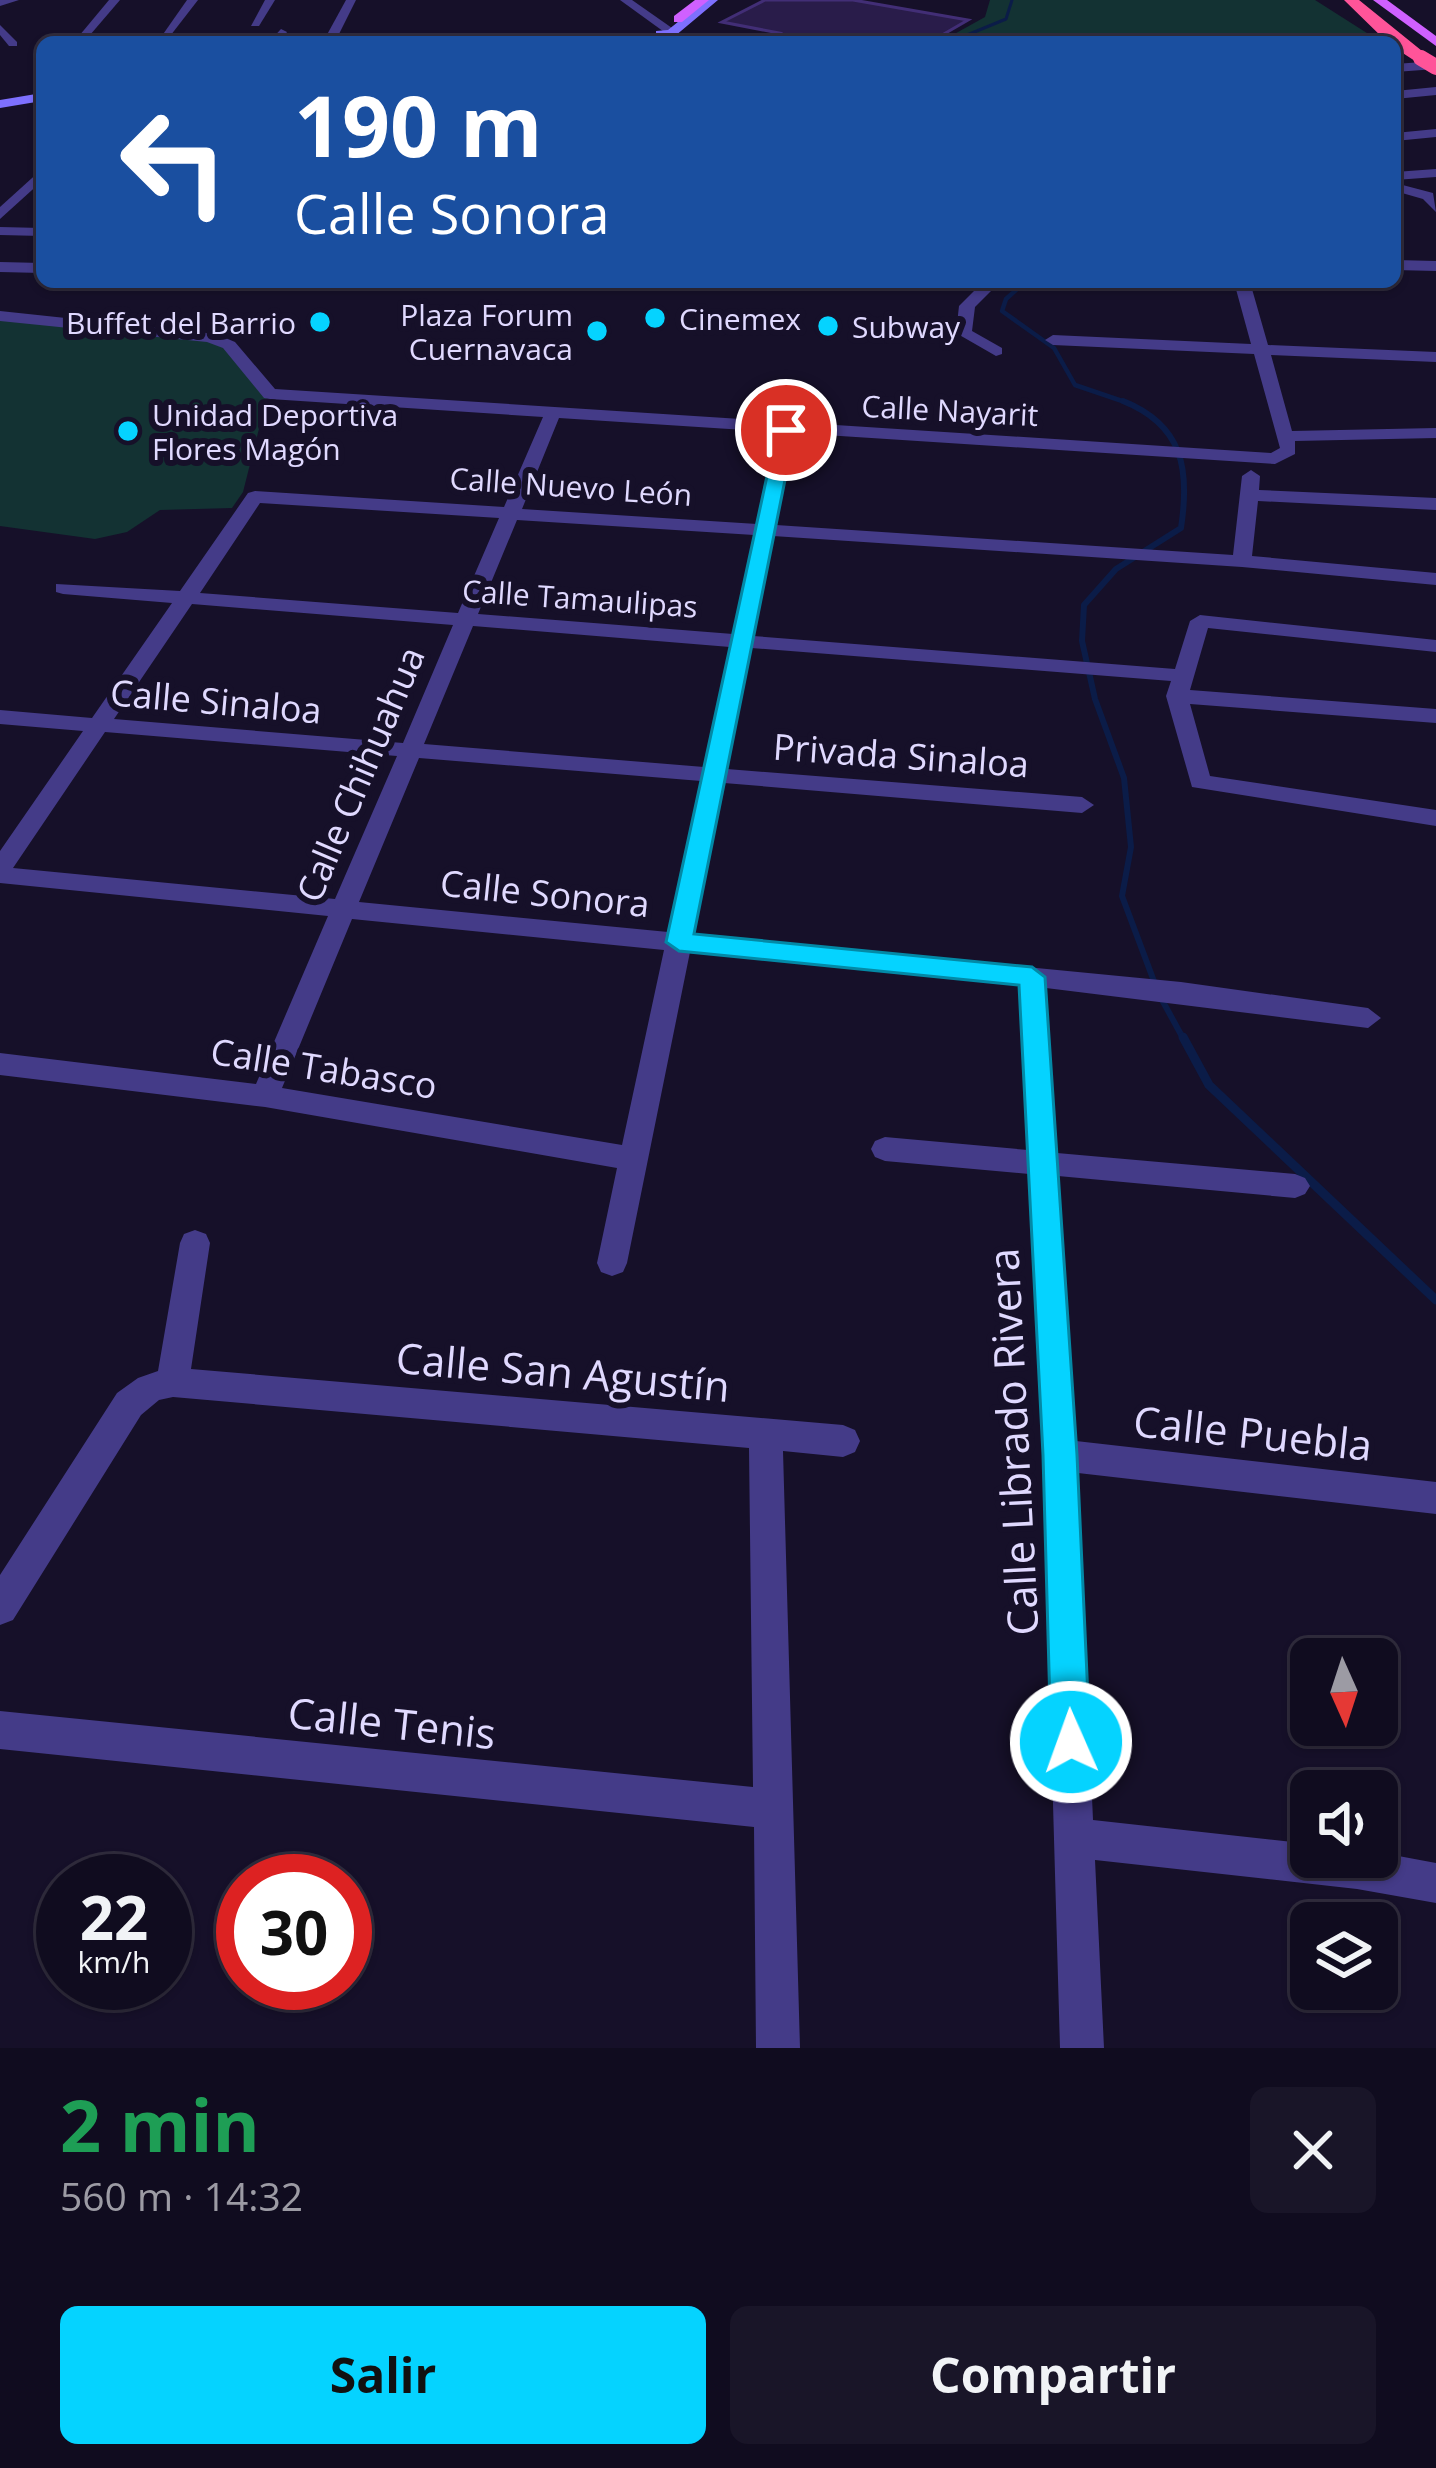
<!DOCTYPE html>
<html lang="es">
<head>
<meta charset="utf-8">
<style>
	:root { --surface:#100c1f; --page:#191528; --text:#f1f3f6; --muted:#9c9ba4; --line:#302c3d; --accent:#05d3ff }
	body { margin:0; font-family:"Open Sans",sans-serif; background:var(--page); color:var(--text); height:100vh; display:flex; flex-direction:column; font-size:45px; white-space:nowrap }
	* { box-sizing:border-box; margin:0 }
	p { font-size:39px; color:var(--muted) }
	.icon { flex:none; width:66px; height:66px; fill:none; stroke:currentColor; stroke-width:2; stroke-linecap:round; stroke-linejoin:round }
	.map { position:relative; height:2048px; overflow:hidden }
	.details { display:flex; flex-direction:column; background:var(--surface); flex:1 }
	.details>* { flex:none }
	.hud { position:absolute; left:36px; top:36px; width:1365px; height:252px; border-radius:18px; box-shadow:0 3px 9px #0004,0 0 0 3px var(--line); background:#1a4fa0; color:#fff; overflow:hidden }
	.needle { width:78px; rotate:177deg }
	.controls { position:absolute; left:1290px; top:1638px; display:grid; gap:24px }
	.controls a { display:grid; place-items:center; width:108px; height:108px; border-radius:18px; background:var(--surface); box-shadow:0 3px 9px #0004,0 0 0 3px var(--line); font-size:60px }
	.speed { position:absolute; left:36px; top:1854px; display:flex; gap:24px; font-size:60px; font-weight:700; text-align:center }
	.speed>* { display:grid; place-content:center; width:156px; height:156px; border-radius:50%; background:var(--surface); box-shadow:0 3px 9px #0004,0 0 0 3px var(--line); line-height:1 }
	.speed small { font-size:30px; font-weight:400 }
	.speed .limit { border:18px solid #d22; background:#fff; color:#111 }
	.pin { position:absolute; display:grid; place-items:center; width:102px; height:102px; color:#fff; margin:-51px; border:6px solid #fff; border-radius:50%; box-shadow:0 3px 12px #0007 }
	.me { position:absolute; width:132px; margin:-66px; rotate:358deg; stroke-linejoin:round; filter:drop-shadow(0 0 9px #0008) }
	.turn { display:flex; align-items:center; gap:42px; height:252px; padding:0 60px; font-size:54px }
	.turn .icon { width:156px; height:156px; stroke-width:2.5 }
	.turn b { display:block; font-size:84px; line-height:102px }
	.round { display:grid; place-items:center; flex:none; width:126px; height:126px; border-radius:18px; background:var(--page) }
	.summary { display:flex; align-items:center; justify-content:space-between; height:204px; padding:0 60px }
	h1 { font-size:72px; font-weight:700; line-height:90px; color:#1e9e55 }
	.primary-button { display:flex; gap:24px; margin-top:auto; padding:24px 60px }
	.primary-button a { flex:1; height:138px; border-radius:18px; background:var(--accent); color:#111; font-size:48px; font-weight:700; line-height:138px; text-align:center }
	.primary-button a+a { background:var(--page); color:var(--text) }
	.map>svg:first-child { display:block }
	.green { fill:#133233 }
	.lines { fill:none; stroke-linecap:round; stroke-linejoin:round }
	.stream-far3 { stroke:#0b1c48; stroke-width:3 }
	.stream-far2 { stroke:#0b1c48; stroke-width:4.5 }
	.stream-far1 { stroke:#0b1c48; stroke-width:6 }
	.stream { stroke:#0b1c48; stroke-width:9 }
	.building { fill:#291c4a; stroke:#422e76; stroke-width:3 }
	.street { fill:#443b88; fill-rule:evenodd }
	.secondary { fill:#7e70ff; fill-rule:evenodd }
	.primary { fill:#cf60ff; fill-rule:evenodd }
	.highway { fill:#ff5499; fill-rule:evenodd }
	.highway-bridge { stroke:#ff5499; stroke-width:16 }
	.route { fill:#05d3ff; stroke:#0389a6; stroke-width:3 }
	.poi-dot { fill:#05d3ff; stroke:#161029; stroke-width:4.5 }
	.labels { text-anchor:middle; dominant-baseline:central; stroke-width:12; stroke-linejoin:round; paint-order:stroke }
	.far-poi-label { font-size:30px; fill:#e0d9ff; stroke:#161029; text-anchor:start }
	.far-street-label { font-size:30px; fill:#e0d9ff; stroke:#161029 }
	.street-label { font-size:36px; fill:#e0d9ff; stroke:#161029 }
	.near-street-label { font-size:42px; fill:#e0d9ff; stroke:#161029 }
</style>
</head>
<body>
<div class="map">
<svg width="1436" height="2048" viewBox="0 0 1436 2048">
	<rect width="100%" height="100%" fill="#161029"/>
	<g class="green">
		<path d="M990,0H1315L1381,42H940L985,17Z"/>
		<path d="M0,316L209,339L224,345L267,397L243,492L232,508L160,510L127,532L95,539L0,526Z"/>
	</g>
	<g class="lines">
		<path class="stream-far3" d="M950,42L1006,19L1012,0"/>
		<path class="stream-far2" d="M1025,282L1006,299L1002,311L1054,348L1075,385L1131,404"/>
		<g class="stream-far1">
			<path d="M1123,401C1183,425 1190,469 1181,528L1116,569L1084,605L1082,641L1095,699L1124,778L1131,847L1122,896L1155,984"/>
			<path d="M1161,998L1184,1040"/>
		</g>
		<path class="stream" d="M1183,1037L1209,1085L1436,1300"/>
	</g>
	<path class="building" d="M765,0H853L968,20L930,42H763L779,33L722,22Z"/>
	<g class="lines">
		<g class="street">
			<path d="M0,0H19L0,6Z"/>
			<path d="M109,0H120L84,42H74Z"/>
			<path d="M187,0H198L167,40H159Z"/>
			<path d="M265,0H275L259,26H251Z"/>
			<path d="M346,0H356L335,42H323Z"/>
			<path d="M620,0H632L692,42H678Z"/>
			<path d="M0,25L17,42V46H9L0,35Z"/>
			<path d="M281,29L287,32L281,42H269Z"/>
			<path d="M482,34L494,42H481L476,37Z"/>
			<path d="M1436,61V69L1395,72V64Z"/>
			<path d="M1436,87V95L1395,99V91Z"/>
			<path d="M1436,129V137L1395,141V133Z"/>
			<path d="M42,169V181L0,219V207Z"/>
			<path d="M1436,169V177L1395,180V172Z"/>
			<path d="M1395,183L1433,193L1436,212L1423,199L1395,191Z"/>
			<path d="M0,227L42,228V236L0,235Z"/>
			<path d="M1395,260L1436,261V271L1395,270Z"/>
			<path d="M0,262L42,263V273L0,272Z"/>
			<path d="M983,282H1000L975,307L972,331L1002,348V354L996,356L956,333L959,306Z"/>
			<path d="M1234,282H1250L1268,345L1436,352V362L1271,355L1292,431L1436,428V438L1295,441V454L1275,464L794,433L776,525L1233,555L1242,476L1251,470L1260,476L1259,490L1436,498V510L1258,501L1252,556L1436,573V585L1242,567L773,536L753,636L1175,669L1190,621L1200,615L1436,640V652L1208,628L1190,690L1436,709V723L1190,704L1210,776L1436,810V826L1192,787L1166,696L1171,681L751,648L727,769L1082,797L1094,805L1082,813L724,783L693,935L1181,982L1368,1008L1381,1018L1368,1028L1046,988L1057,1153L1295,1174L1305,1178L1310,1186L1305,1194L1295,1198L1058,1176L1076,1441L1436,1482V1514L1078,1473L1093,1820L1311,1844V1857H1377V1852L1436,1863V1903L1357,1889L1095,1860L1104,2048H1060L1043,1455L1029,1174L885,1161L875,1157L871,1149L875,1141L885,1137L1028,1150L1019,985L690,952L627,1263L623,1272L612,1276L601,1272L597,1263L617,1168L265,1107L0,1075V1053L256,1084L328,916L0,883V851L83,731L0,724V710L92,718L172,603L63,594L56,592V584L180,591L248,493L255,491L504,507L543,417L270,399L264,398L223,348L207,342L0,321V311L216,334L235,342L275,389L1271,453L1280,448L1254,354L1053,345L1045,340L1053,335L1251,344ZM559,418L777,432L757,524L522,509ZM260,503L499,518L458,613L200,593ZM517,520L754,535L733,634L478,614ZM192,604L453,625L403,743L114,719ZM473,626L730,647L704,767L424,744ZM105,732L397,756L335,899L13,868ZM419,758L701,781L668,932L359,902ZM352,919L664,950L622,1145L282,1088Z"/>
			<path d="M195,1230L206,1234L210,1243L191,1369L843,1425L855,1430L860,1441L855,1452L843,1457L783,1451L800,2048H756L754,1827L0,1749V1711L753,1787L749,1448L173,1397L159,1400L141,1415L13,1620L0,1625V1575L117,1393L138,1378L158,1371L180,1243L184,1234Z"/>
		</g>
		<g class="secondary">
			<path d="M705,0H718L675,36L656,37V31L668,30Z"/>
			<path d="M42,93V101L0,108V100Z"/>
		</g>
		<g class="primary">
			<path d="M695,0H709L682,22H674V16Z"/>
			<path d="M1373,0H1387L1436,36V46Z"/>
		</g>
		<path class="highway" d="M1344,0H1359L1427,55V61H1415L1395,48V42L1386,41Z"/>
		<path class="highway-bridge" d="M1421,58L1436,67"/>
	</g>
	<path class="route" d="M786,425L795,430L694,934L1032,967L1045,977L1077,1455L1090,1742L1084,1756L1071,1762L1057,1756L1051,1742L1043,1455L1019,985L679,951L666,942L777,430Z"/>
	<g class="poi-dot">
		<circle cx="655" cy="318" r="12"/>
		<circle cx="320" cy="322" r="12"/>
		<circle cx="828" cy="326" r="12"/>
		<circle cx="597" cy="331" r="12"/>
		<circle cx="128" cy="431" r="12"/>
	</g>
	<g class="labels">
		<g class="far-poi-label">
			<text x="573" y="314" text-anchor="end">Plaza Forum<tspan x="573" dy="34">Cuernavaca</tspan></text>
			<text x="679" y="318">Cinemex</text>
			<text x="296" y="322" text-anchor="end">Buffet del Barrio</text>
			<text x="852" y="326">Subway</text>
			<text x="152" y="414">Unidad Deportiva<tspan x="152" dy="34">Flores Magón</tspan></text>
		</g>
		<g class="far-street-label">
			<text transform="translate(950 410) rotate(3)">Calle Nayarit</text>
			<text transform="translate(571 486) rotate(4)">Calle Nuevo León</text>
			<text transform="translate(580 598) rotate(4)">Calle Tamaulipas</text>
		</g>
		<g class="street-label">
			<text transform="translate(216 701) rotate(5)">Calle Sinaloa</text>
			<text transform="translate(901 755) rotate(4)">Privada Sinaloa</text>
			<text transform="translate(360 774) rotate(-67)">Calle Chihuahua</text>
			<text transform="translate(545 893) rotate(6)">Calle Sonora</text>
			<text transform="translate(324 1068) rotate(9)">Calle Tabasco</text>
		</g>
		<g class="near-street-label">
			<text transform="translate(563 1371) rotate(5)">Calle San Agustín</text>
			<text transform="translate(1253 1432) rotate(6)">Calle Puebla</text>
			<text transform="translate(1012 1442) rotate(-93)">Calle Librado Rivera</text>
			<text transform="translate(392 1722) rotate(6)">Calle Tenis</text>
		</g>
	</g>
</svg>
<div class="controls">
<a><svg class="needle" viewBox="-14 -14 28 28"><path d="M0-13l5 13h-10z" fill="#e53935"/><path d="M0 13l5-13h-10z" fill="#9c9ba4"/></svg></a>
<a><svg class="icon" aria-label="sound" viewBox="0 0 24 24"><path d="M4 9h4l5-4v14l-5-4H4zM17 9q2 3 0 6"/></svg></a>
<a><svg class="icon" aria-label="layers" viewBox="0 0 24 24"><path d="M12 4l9 5-9 5-9-5zM3 14l9 5 9-5"/></svg></a>
</div>
<div class="speed"><div>22<small>km/h</small></div><div class="limit">30</div></div>
<div class="pin" style="left:786px;top:430px;background:#d93025"><svg class="icon" aria-label="arrive" viewBox="0 0 24 24"><path d="M6 21V4h12l-3 4 3 4H6"/></svg></div>
<svg class="me" style="left:1071px;top:1742px" viewBox="-20 -20 40 40"><circle r="17" fill="#05d3ff" stroke="#fff" stroke-width="3"/><path d="M0-11L8 9 0 5-8 9z" fill="#fff"/></svg>
<div class="hud">
<div class="turn"><svg class="icon" aria-label="left" viewBox="0 0 24 24"><path d="M17 20v-9H6M10 6l-5 5 5 5"/></svg><div><b>190 m</b>Calle Sonora</div></div>
</div>
</div>
<section class="details">
<div class="summary"><div><h1>2 min</h1><p>560 m · 14:32</p></div><a class="round"><svg class="icon" aria-label="close" viewBox="0 0 24 24"><path d="M6 6l12 12M18 6L6 18"/></svg></a></div>
<div class="primary-button"><a>Salir</a><a>Compartir</a></div>
</section>
</body>
</html>
